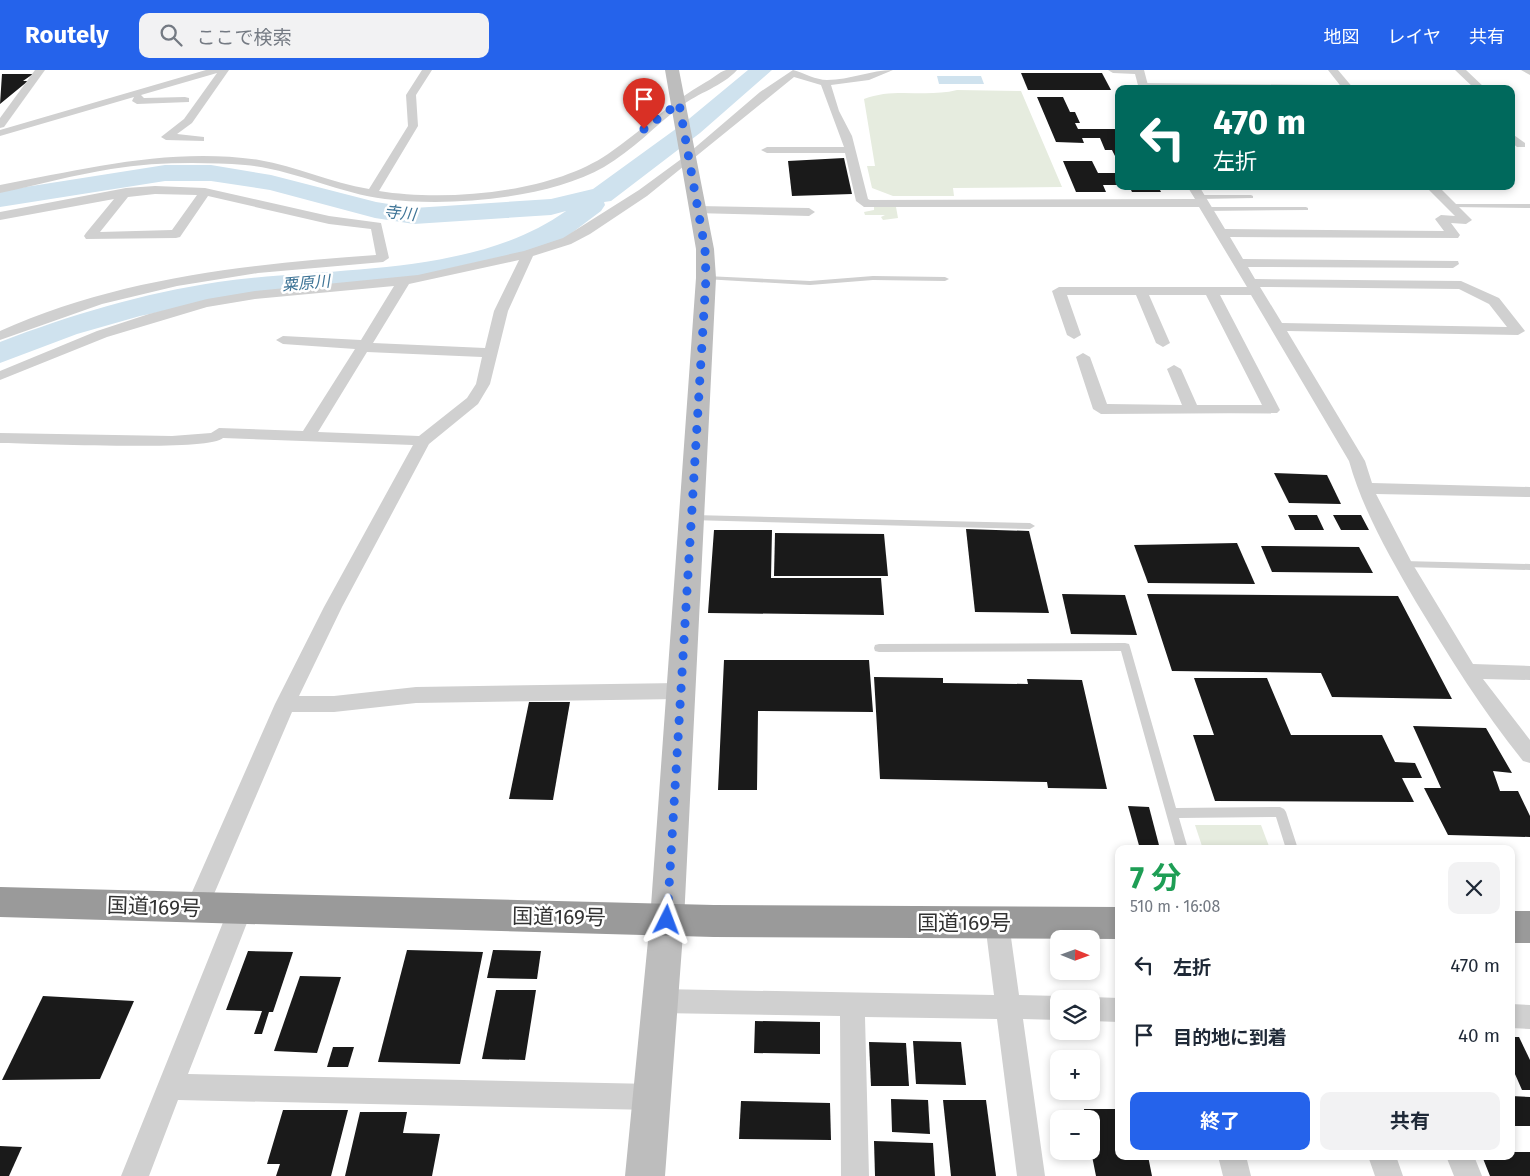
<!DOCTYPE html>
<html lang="ja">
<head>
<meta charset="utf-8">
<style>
	:root { --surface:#fff; --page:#f2f2f3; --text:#1f2937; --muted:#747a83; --accent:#2563eb }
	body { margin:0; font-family:"Fira Sans","Noto Sans JP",sans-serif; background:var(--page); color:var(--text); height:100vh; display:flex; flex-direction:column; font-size:19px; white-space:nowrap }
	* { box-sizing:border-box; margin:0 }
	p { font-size:16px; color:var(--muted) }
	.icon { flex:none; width:28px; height:28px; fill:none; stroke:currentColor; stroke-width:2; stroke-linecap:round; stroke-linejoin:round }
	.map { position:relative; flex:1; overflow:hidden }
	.side { position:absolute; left:1115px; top:775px; width:400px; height:315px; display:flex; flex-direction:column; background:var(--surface); border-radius:10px; box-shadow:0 2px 8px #0003 }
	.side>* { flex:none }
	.guide { position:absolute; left:1115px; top:15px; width:400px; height:105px; border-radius:10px; box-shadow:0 2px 8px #0003; background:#00695c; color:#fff; overflow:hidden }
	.needle { width:32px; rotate:91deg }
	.controls { position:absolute; left:1050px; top:860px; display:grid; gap:10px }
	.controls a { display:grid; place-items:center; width:50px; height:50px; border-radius:10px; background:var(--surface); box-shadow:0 2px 8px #0003; font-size:25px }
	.pin { position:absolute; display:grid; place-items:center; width:42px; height:42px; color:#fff; margin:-51px -21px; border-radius:50% 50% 50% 0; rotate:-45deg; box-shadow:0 0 5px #0007 }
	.pin .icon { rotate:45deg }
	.me { position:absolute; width:55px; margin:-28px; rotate:3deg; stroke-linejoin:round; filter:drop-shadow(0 0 4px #0008) }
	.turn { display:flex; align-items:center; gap:18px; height:105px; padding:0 15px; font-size:22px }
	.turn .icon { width:65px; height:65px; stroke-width:2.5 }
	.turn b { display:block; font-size:35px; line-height:42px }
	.round { display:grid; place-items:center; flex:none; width:52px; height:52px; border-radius:10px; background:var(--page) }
	.summary { display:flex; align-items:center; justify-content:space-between; height:85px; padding:0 15px }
	h1 { font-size:30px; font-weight:700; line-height:38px; color:#1e9e55 }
	.action { display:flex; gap:10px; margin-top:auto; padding:10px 15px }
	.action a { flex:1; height:58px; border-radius:10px; background:var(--accent); color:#fff; font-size:20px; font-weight:700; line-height:58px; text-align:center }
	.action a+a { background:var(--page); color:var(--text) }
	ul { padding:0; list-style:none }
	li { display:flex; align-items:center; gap:15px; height:70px; padding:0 15px }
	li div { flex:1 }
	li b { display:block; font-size:19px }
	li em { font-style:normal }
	header { display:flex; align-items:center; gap:30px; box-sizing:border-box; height:70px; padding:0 25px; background:var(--accent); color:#fff }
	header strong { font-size:24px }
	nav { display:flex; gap:28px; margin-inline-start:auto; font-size:18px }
	.search { width:350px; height:45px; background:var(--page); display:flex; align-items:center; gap:12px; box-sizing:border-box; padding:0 18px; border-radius:10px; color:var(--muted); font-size:19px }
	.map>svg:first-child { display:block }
	.green { fill:#e6ecdf }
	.water { fill:#cfe2ee }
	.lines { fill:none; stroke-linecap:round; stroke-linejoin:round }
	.river { fill:#cfe2ee; fill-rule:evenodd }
	.building { fill:#1a1a1a }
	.lane { fill:#d0d0d0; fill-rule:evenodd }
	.street { fill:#d0d0d0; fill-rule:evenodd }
	.secondary { fill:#bdbdbd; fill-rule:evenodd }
	.highway { fill:#9a9a9a; fill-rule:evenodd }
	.route { stroke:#2563eb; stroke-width:9; stroke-dasharray:0 16.2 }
	.labels { text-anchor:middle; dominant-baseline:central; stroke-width:5; stroke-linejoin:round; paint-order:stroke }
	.far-water-label { font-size:16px; font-style:italic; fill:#3f7597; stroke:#fff }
	.near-street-label { font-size:21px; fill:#333; stroke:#fff }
</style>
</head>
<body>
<header>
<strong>Routely</strong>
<div class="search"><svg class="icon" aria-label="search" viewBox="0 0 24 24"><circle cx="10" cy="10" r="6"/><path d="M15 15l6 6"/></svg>ここで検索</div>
<nav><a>地図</a><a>レイヤ</a><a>共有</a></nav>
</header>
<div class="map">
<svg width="1530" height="1106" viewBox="0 0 1530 1106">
	<rect width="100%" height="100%" fill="#fff"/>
	<g class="green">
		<path d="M957,20L1021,21L1062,117L953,118L954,126H893L872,118L867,96H875L864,29C894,17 925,28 957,20Z"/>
		<path d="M874,136L896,137L898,148L883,150L881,147L885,145H865L864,142L874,140Z"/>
		<path d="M1195,755H1261L1270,779H1203Z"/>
	</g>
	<path class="water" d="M937,6H981L984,14H939Z"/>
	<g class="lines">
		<path class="river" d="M748,0H772L700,63L611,131L604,132L605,135L601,141L565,168L500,193L402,213L218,230L140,246L77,264L0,293V272C70,245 144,223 218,212C328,196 472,208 566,141L551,145L414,154L375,148L270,120L211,111H165L0,137V121L165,95H211L271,105L376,132L414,138L551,129L593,119L684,53Z"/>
	</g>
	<g class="building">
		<path d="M1021,3H1102L1111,20H1028Z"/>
		<path d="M2,4H33L23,11H28L0,34Z"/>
		<path d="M1037,27H1063L1070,42H1075L1080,53H1075L1078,59H1119V94L1112,80H1105L1100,68H1082L1084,73L1056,72Z"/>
		<path d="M844,88L852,124L792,126L788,91Z"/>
		<path d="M1063,91H1092L1098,103H1119V115H1103L1106,122H1076Z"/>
		<path d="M1129,116H1158L1161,122H1132Z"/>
		<path d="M1274,403L1327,405L1341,434L1289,433Z"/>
		<path d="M1288,445H1317L1324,460H1295Z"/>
		<path d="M1333,445H1361L1369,460H1341Z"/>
		<path d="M966,459L1029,461L1049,543L975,542Z"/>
		<path d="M714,460H772L771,508H881L884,545L708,543Z"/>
		<path d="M775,463L884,464L888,506H774Z"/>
		<path d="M1237,473L1255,514L1148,513L1134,475Z"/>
		<path d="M1261,476L1359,477L1373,503L1272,502Z"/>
		<path d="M1062,524L1125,525L1137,565L1071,564Z"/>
		<path d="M1147,524L1398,526L1452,629L1332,627L1321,603L1172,601Z"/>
		<path d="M724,590H869L873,642L758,641L757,720H718Z"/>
		<path d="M874,607L943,608V613L1028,614L1027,609L1082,610L1107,719L1048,718L1047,712L880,709Z"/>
		<path d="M1194,608H1267L1291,665H1382L1395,692L1415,693L1422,708H1402L1414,732L1215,731L1193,665H1214Z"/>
		<path d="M529,632H570L553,730L509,729Z"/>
		<path d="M1413,656L1486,658L1512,703L1493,701L1500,721H1518L1530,746V767L1448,765L1424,718H1441Z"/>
		<path d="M1128,736L1149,737L1160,779H1140Z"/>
		<path d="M407,880L483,882L460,994L378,992Z"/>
		<path d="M493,880L541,881L537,909L487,908Z"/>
		<path d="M248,881L293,882L273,942H269L262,964H254L262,941L226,940Z"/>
		<path d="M300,906L341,907L317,983L274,981Z"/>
		<path d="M496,920H536L525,990L482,989Z"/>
		<path d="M43,926L134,931L100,1009L2,1010Z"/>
		<path d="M755,951L820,952V984L754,983Z"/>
		<path d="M1511,967H1519L1530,990V1020H1522L1511,995Z"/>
		<path d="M913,971L961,972L966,1015L916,1014Z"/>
		<path d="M869,972L906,973L909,1016H871Z"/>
		<path d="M333,977H354L348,997H327Z"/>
		<path d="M1511,1026L1530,1027V1056H1511Z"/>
		<path d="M891,1029L928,1030L930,1064L892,1062Z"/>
		<path d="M943,1030H986L996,1106H951Z"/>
		<path d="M741,1031L830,1033L831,1070L739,1069Z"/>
		<path d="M1084,1039H1119V1086H1148L1152,1106H1096L1091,1081V1049H1085Z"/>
		<path d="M283,1040H348L331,1106H276L280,1094H267Z"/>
		<path d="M360,1042H407L403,1063L440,1064L432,1106H345Z"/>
		<path d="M874,1071L933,1073L935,1106H875Z"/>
		<path d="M0,1076L22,1077L9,1106H0Z"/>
		<path d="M1511,1082H1530V1106H1490L1482,1086H1511Z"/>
	</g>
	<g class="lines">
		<g class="lane">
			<path d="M1140,13L1330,15L1333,17L1330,19L1142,16L1140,15Z"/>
			<path d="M1251,125L1253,126V128L1198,129L1195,127L1198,125Z"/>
			<path d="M1450,134H1530V138L1452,137L1449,135Z"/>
			<path d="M1306,137L1308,138V140L1204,141L1201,139L1204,137Z"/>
			<path d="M706,206L810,211L873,206L945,207L949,209L945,211L873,210L810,215L704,209V207Z"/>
			<path d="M693,445L1030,453L1035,456L1030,459L690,450L688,448Z"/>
			<path d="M1403,491L1530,494V500L1403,497L1398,494Z"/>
			<path d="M1125,573L1129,574L1130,577L1176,738L1280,737L1284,739L1286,742L1298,779H1286L1276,747L1179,748L1188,779H1176L1121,581L879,582L875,581L874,578L875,575L879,574Z"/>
		</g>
		<g class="street">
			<path d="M35,0H45L4,57L0,58V48Z"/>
			<path d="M206,0H229L192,53L177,64L204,67V71L166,70L161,67L184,49L217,3L141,25L144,28L185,27L189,28V32L137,34L132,31L134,27L0,66V60Z"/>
			<path d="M422,0H432L416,25L418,56L379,121C446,132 551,123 608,84C642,61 670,32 706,12C712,9 719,2 726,0C729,0 734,0 737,0C723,16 698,23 681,36C655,56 633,80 604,97C548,129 449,137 385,129C337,123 293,99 245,95C201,92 155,92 111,99C74,105 37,115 0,123V115C86,99 170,77 259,90C296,96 331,113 369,119L408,56L406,25Z"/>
			<path d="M793,0C804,3 816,10 827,10C850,10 871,0 893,0L869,10L831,15L839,41L852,66L868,129L870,130L1195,129L1187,116H1199L1225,159L1444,161L1435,149L1441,145L1455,146L1425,116H1438L1472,150L1466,154L1451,153L1460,165L1458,168L1230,167L1243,189L1458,191L1459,194L1453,198L1248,197L1255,209L1461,211L1499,228L1525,261L1518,265L1287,261L1365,391L1372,413L1530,417V427L1376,424L1412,493L1473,594L1530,596V610L1483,609L1530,670V693L1523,691C1482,640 1450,588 1416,532C1390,487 1363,441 1349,391L1251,225H1220L1280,340L1277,343L1101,344L1093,339L1076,287L1083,283L1090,287L1107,334L1182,335L1167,299L1174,295L1181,299L1197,335H1262L1206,225H1149L1170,273L1163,277L1156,273L1136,225H1067L1081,265L1074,269L1067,265L1052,221L1059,217H1247L1199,137H864L856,131L845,83H767L761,80L767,77H844L821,15L794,7L647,126L590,164L571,174L533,186L508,241L490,314L478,334L429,374L342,537L299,626H334L416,617L679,613L686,616L689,621L686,626L679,629L416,633L334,642H292L205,845L197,849L189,845L185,838L275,634L324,537L413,375L223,368C210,382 31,373 0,373V363L172,366L211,363L219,358L303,361L355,279L283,274L276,270L283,266L361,270L394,216L255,229L207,237L107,267L0,310V301L97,261L149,244L207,229L255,221L418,205L524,181L563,168L639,120L684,87L760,22ZM519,190L494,241L485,278L373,273L409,214ZM1260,217L1459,219L1489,234L1507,257L1282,253ZM367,282L482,287L476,314L467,328L419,366L318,362Z"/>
			<path d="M1108,0H1144L1149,19H1139L1135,4L1113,3Z"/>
			<path d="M1328,0H1338L1354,19H1343Z"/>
			<path d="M1455,0H1466L1486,19H1475Z"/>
			<path d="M1521,0H1530V5Z"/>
			<path d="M1511,63L1525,73V77H1517L1511,72Z"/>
			<path d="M155,116L205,118L329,146L381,153L389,188L383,192L258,203L177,216L102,234L0,270V261C117,208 249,194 376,185L371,159L329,154L208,126L180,167L176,168L86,169L84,166L86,163L114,129L0,150V142L126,118ZM155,124L197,125L172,160L100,162L128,127Z"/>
			<path d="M698,136L809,138L815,142L809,146L694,143L692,140Z"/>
			<path d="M240,829L248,832L252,840L188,1004L653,1014L662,1018L666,1027L662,1036L653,1040L178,1030L149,1106H121L228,840L232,832Z"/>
			<path d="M997,842L1005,845L1009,853L1019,925L1059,926L1066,929H1059V950L1023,949L1045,1106H1017L997,949L865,947L869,1106H841L840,946L659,943L650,939L647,931L650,923L659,919L994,925L985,853L989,845Z"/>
			<path d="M1091,927L1119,928V952L1091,951V929H1086Z"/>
			<path d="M1511,934L1530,935V959L1511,958Z"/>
			<path d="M1218,1086H1246L1251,1106H1223Z"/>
			<path d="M1368,1086H1396L1403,1106H1375Z"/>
			<path d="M1446,1086H1474L1482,1106H1454Z"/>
		</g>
		<path class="secondary" d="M665,0H679L714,179L716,208L684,850L665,1106H625L650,850L696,208V179Z"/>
		<g class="highway">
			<path d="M0,817L714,835L1119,837V869L714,867L0,847Z"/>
			<rect x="1511" y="841" width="19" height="32"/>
		</g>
	</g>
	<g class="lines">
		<path class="route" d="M644,59L679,33L705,179L706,208L667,850"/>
	</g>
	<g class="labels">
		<g class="far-water-label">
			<text transform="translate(400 143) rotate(6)">寺川</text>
			<text transform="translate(306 213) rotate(-5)">粟原川</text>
		</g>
		<g class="near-street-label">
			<text transform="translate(154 837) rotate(2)">国道169号</text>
			<text transform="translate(559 847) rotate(1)">国道169号</text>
			<text x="964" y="853">国道169号</text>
		</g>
	</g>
</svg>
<div class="controls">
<a><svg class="needle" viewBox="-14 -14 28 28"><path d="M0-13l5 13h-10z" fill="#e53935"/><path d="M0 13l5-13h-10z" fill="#747a83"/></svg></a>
<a><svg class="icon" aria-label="layers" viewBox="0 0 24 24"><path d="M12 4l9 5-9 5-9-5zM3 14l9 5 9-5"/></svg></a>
<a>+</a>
<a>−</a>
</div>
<div class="pin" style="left:644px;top:59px;background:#d93025"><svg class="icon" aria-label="arrive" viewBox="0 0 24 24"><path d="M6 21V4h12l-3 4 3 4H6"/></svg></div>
<svg class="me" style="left:667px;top:850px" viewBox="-20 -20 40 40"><path d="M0-17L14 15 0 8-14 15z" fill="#2563eb" stroke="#fff" stroke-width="4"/></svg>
<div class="guide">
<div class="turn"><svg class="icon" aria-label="left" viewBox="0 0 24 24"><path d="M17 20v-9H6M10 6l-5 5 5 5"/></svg><div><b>470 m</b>左折</div></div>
</div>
<section class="side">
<div class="summary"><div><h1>7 分</h1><p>510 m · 16:08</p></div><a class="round"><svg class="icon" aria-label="close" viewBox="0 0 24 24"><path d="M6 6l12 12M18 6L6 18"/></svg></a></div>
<ul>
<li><svg class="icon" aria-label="left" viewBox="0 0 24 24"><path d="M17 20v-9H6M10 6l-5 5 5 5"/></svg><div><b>左折</b></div><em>470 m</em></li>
<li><svg class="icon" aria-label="arrive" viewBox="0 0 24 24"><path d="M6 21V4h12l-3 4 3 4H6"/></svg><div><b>目的地に到着</b></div><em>40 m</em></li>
</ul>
<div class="action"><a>終了</a><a>共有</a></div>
</section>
</div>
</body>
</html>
